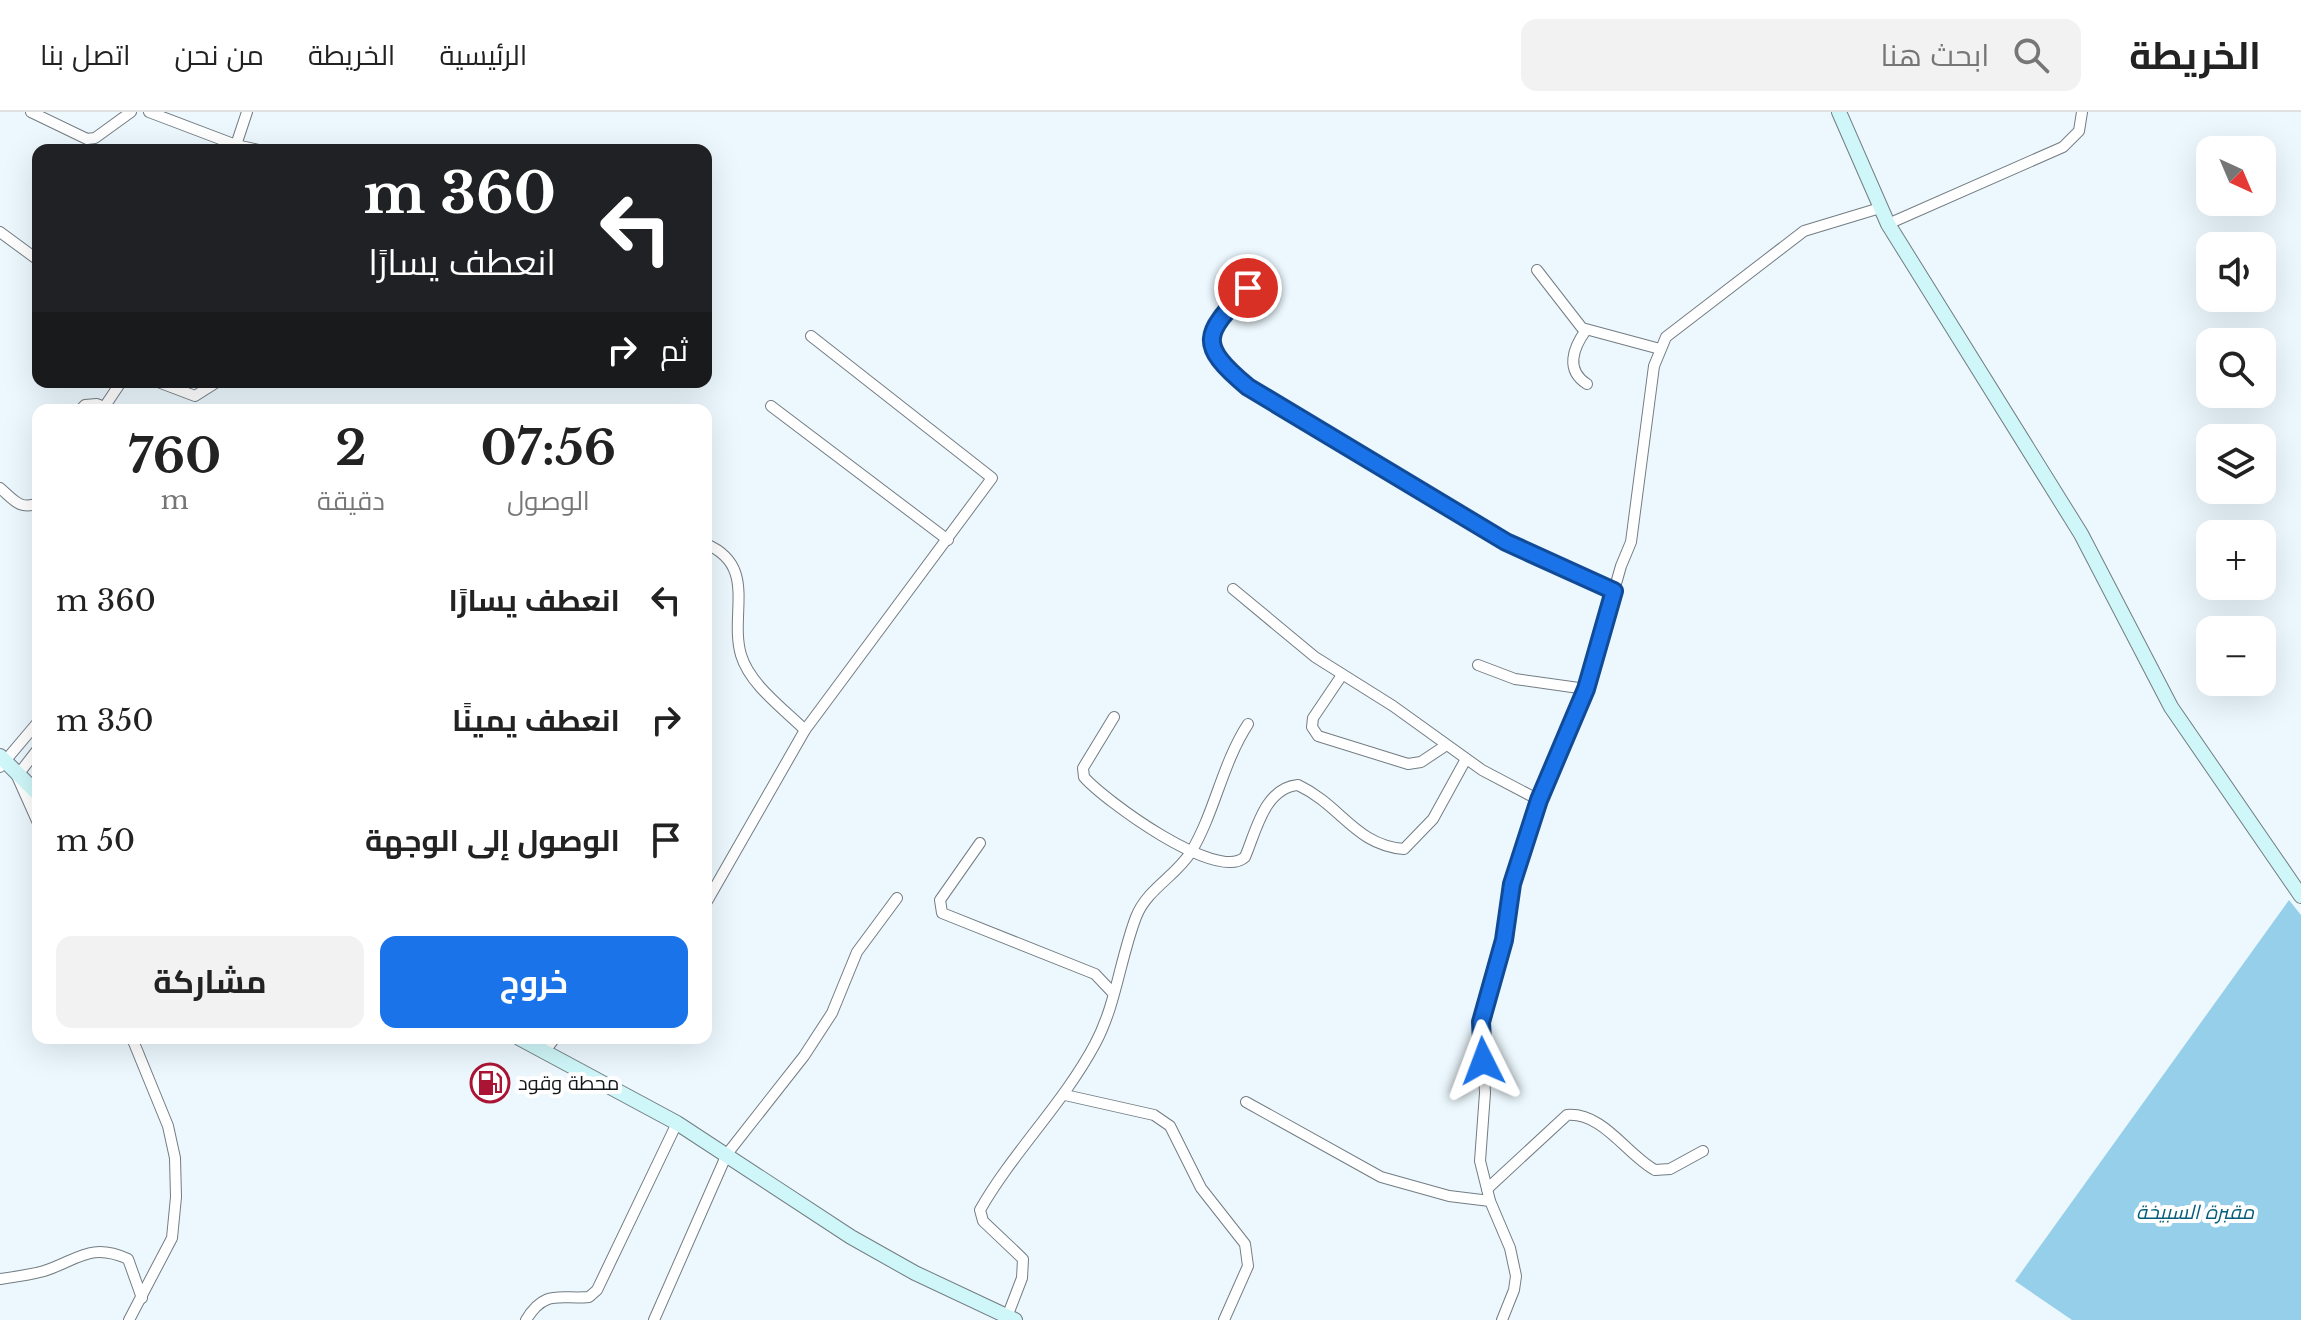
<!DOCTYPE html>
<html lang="ar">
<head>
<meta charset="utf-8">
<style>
	:root { --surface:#fff; --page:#f2f2f2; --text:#222; --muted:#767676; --line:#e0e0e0; --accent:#1a73e8 }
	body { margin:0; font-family:"Libre Baskerville",Cairo,serif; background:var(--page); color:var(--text); direction:rtl; height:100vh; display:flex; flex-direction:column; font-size:30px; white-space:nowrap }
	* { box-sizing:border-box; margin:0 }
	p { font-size:26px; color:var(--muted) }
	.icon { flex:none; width:44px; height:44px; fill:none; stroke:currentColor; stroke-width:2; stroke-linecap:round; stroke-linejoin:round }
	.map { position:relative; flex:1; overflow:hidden; direction:ltr }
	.details { position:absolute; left:32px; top:292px; width:680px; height:640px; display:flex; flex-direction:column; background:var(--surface); border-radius:16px; box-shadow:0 8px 32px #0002; direction:rtl }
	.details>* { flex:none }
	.hud { position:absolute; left:32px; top:32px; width:680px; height:244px; border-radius:16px; box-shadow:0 8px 32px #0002; direction:rtl; background:#202124; color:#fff; overflow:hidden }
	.needle { width:52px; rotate:136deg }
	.controls { position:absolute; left:2196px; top:24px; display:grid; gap:16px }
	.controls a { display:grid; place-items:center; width:80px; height:80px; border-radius:16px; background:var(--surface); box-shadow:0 8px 32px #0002; font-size:40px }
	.pin { position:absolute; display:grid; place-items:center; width:68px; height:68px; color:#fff; margin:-34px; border:4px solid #fff; border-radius:50%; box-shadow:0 2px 8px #0007 }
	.me { position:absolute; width:88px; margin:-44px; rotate:357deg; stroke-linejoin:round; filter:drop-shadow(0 0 6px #0008) }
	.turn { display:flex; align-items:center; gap:28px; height:168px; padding:0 24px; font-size:36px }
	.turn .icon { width:104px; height:104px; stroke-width:2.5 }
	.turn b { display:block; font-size:56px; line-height:68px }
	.then { display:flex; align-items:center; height:76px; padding:0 24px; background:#0003; gap:16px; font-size:30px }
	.eta { display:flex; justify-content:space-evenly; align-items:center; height:136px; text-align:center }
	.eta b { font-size:48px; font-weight:700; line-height:56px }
	.cta { display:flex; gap:16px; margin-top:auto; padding:16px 24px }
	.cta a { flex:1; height:92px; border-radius:16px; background:var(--accent); color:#fff; font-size:32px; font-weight:700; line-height:92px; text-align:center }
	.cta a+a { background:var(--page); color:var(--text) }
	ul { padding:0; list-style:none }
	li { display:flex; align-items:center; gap:24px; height:120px; padding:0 24px }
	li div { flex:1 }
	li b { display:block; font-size:30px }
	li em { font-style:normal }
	header { display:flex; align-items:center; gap:48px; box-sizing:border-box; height:112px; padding:0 40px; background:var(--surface); border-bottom:2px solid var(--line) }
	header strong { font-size:38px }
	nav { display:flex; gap:44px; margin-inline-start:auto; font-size:28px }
	.search { width:560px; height:72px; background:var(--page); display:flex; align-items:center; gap:20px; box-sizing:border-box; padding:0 28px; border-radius:16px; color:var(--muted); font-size:30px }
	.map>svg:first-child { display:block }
	.green { fill:#96cfea }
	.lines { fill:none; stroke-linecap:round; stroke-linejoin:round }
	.street-casing { stroke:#737d83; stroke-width:12 }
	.secondary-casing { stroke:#737d83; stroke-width:16 }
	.street { stroke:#fff; stroke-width:10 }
	.secondary { stroke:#cff7f9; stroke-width:14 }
	.route-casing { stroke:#114b97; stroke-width:20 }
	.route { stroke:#1a73e8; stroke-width:14 }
	.labels { text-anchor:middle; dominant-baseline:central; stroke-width:8; stroke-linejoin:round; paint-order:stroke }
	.poi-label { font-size:20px; fill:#14181a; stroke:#fff; text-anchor:start }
	.park-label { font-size:20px; font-style:italic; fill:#055d7b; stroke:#fff }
</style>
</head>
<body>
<header>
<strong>الخريطة</strong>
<div class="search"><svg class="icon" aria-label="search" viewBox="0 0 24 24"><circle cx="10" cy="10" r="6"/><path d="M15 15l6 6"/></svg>ابحث هنا</div>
<nav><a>الرئيسية</a><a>الخريطة</a><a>من نحن</a><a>اتصل بنا</a></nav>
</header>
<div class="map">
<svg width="2301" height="1208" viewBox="0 0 2301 1208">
	<rect width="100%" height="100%" fill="#ecf8fe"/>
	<path class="green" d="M2289,788L2301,803V1208H2072L2015,1169Z"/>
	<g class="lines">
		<g class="street-casing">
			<g id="street">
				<path d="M31,0L87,27L95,26L131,0"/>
				<path d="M149,0L236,33L259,38"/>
				<path d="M236,33L247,0"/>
				<path d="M1888,112L2063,35L2079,19L2082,0"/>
				<path d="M0,120L38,148"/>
				<path d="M1537,158L1582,216L1660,237"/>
				<path d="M1248,176C1206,221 1195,230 1248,275L1506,430L1614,479"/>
				<path d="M1586,218C1573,236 1565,258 1587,272"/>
				<path d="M158,270L195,284L217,270"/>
				<path d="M105,294L121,270"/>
				<path d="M771,294L948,428"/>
				<path d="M80,298L85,293L97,292L111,298"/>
				<path d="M0,376C13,387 20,399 38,391"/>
				<path d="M706,432C758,454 729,502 741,543C750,573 784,597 805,618"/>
				<path d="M1233,477L1315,545L1393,594L1482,658L1539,688"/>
				<path d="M1478,553L1515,567L1586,577"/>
				<path d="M1342,563L1313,606L1312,615L1318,624L1408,652L1421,650L1445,634"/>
				<path d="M1114,605L1083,656L1084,665C1104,688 1217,771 1245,745C1256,720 1264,676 1298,673C1342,694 1355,733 1404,737L1433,707L1466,647"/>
				<path d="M38,637L17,664L38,711"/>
				<path d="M0,655L38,610"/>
				<path d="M980,731L940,788L942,801L1095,862L1113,881"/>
				<path d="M706,791L805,618L992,366L811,224"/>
				<path d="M301,926H324"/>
				<path d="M544,940L555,926"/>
				<path d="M1065,983L1154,1003L1170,1014L1201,1076L1245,1132L1248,1154L1224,1208"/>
				<path d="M1246,990L1381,1065L1449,1084L1490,1089"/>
				<path d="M1487,1077L1567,1003C1603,1000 1627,1043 1655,1058L1670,1057L1703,1039"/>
				<path d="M0,1167C14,1165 30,1163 44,1159C78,1148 90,1130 128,1147L142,1186"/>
				<path d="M1007,1205L1022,1166L1023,1147L983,1109L980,1098C1013,1040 1063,992 1095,932C1116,893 1120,847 1136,805C1147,777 1175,765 1191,740C1215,700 1222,652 1248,612"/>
				<path d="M129,1208L172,1126L176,1085L175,1046L168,1014L132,926"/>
				<path d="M526,1208C545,1176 561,1188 589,1185L597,1178L677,1011"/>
				<path d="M654,1208L727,1042L804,944L832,901L857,840L897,786"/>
				<path d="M1502,1208L1514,1178L1516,1164L1510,1136L1490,1089L1480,1049L1485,981L1481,910L1504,828L1517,753L1539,688L1586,577L1621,454L1631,430L1654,254L1666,225L1804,119L1880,96"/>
			</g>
		</g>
		<g class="secondary-casing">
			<g id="secondary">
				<path d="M1839,0L1888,112L2081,422L2171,595L2301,784"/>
				<path d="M0,644L38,682"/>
				<path d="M519,926L677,1011L851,1125L915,1161L1015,1208"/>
			</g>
		</g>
		<use href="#street" class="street"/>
		<use href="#secondary" class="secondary"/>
	</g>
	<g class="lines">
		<g class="route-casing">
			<path id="route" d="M1248,176C1206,221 1194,230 1248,275L1506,430L1614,479L1586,577L1539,688L1512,772L1504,828L1481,910L1483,949"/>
		</g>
		<use href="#route" class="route"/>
	</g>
	<defs>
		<g id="fuel-ring" transform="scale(2)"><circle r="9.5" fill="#fff" stroke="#ab1535" stroke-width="1.5"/><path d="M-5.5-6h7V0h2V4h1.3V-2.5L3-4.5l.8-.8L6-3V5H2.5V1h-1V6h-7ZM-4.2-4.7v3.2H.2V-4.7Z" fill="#ab1535"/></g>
	</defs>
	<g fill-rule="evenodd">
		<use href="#fuel-ring" x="490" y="971"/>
	</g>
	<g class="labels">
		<g class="poi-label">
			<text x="518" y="971">محطة وقود</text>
		</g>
		<g class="park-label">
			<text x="2195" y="1100">مقبرة السبيخة</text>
		</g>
	</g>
</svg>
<div class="controls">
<a><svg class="needle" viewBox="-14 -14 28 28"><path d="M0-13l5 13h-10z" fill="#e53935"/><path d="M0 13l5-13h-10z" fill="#767676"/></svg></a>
<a><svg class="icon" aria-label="sound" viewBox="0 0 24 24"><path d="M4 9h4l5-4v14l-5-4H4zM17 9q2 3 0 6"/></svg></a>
<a><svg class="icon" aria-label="search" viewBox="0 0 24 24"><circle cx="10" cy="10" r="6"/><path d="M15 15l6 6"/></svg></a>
<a><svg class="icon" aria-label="layers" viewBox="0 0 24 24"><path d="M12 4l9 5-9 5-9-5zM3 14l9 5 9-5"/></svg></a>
<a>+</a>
<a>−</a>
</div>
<div class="pin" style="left:1248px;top:176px;background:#d93025"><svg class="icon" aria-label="arrive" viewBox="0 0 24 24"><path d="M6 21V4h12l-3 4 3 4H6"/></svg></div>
<svg class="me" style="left:1483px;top:949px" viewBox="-20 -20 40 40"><path d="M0-17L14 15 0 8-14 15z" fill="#1a73e8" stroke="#fff" stroke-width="4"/></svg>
<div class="hud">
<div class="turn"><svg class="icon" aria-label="left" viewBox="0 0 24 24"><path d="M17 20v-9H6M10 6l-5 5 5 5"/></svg><div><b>360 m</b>انعطف يسارًا</div></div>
<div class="then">ثم<svg class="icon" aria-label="right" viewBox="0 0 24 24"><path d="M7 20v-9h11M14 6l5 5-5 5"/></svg></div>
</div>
<section class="details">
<div class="eta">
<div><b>07:56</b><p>الوصول</p></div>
<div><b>2</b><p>دقيقة</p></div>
<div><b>760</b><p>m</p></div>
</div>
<ul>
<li><svg class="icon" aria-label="left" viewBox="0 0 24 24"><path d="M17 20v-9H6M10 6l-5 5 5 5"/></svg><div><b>انعطف يسارًا</b></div><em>360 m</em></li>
<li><svg class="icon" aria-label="right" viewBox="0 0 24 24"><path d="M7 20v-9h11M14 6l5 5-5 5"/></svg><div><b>انعطف يمينًا</b></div><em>350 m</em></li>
<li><svg class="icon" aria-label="arrive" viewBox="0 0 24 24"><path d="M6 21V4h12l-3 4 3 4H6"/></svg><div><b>الوصول إلى الوجهة</b></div><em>50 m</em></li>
</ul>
<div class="cta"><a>خروج</a><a>مشاركة</a></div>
</section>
</div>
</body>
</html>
